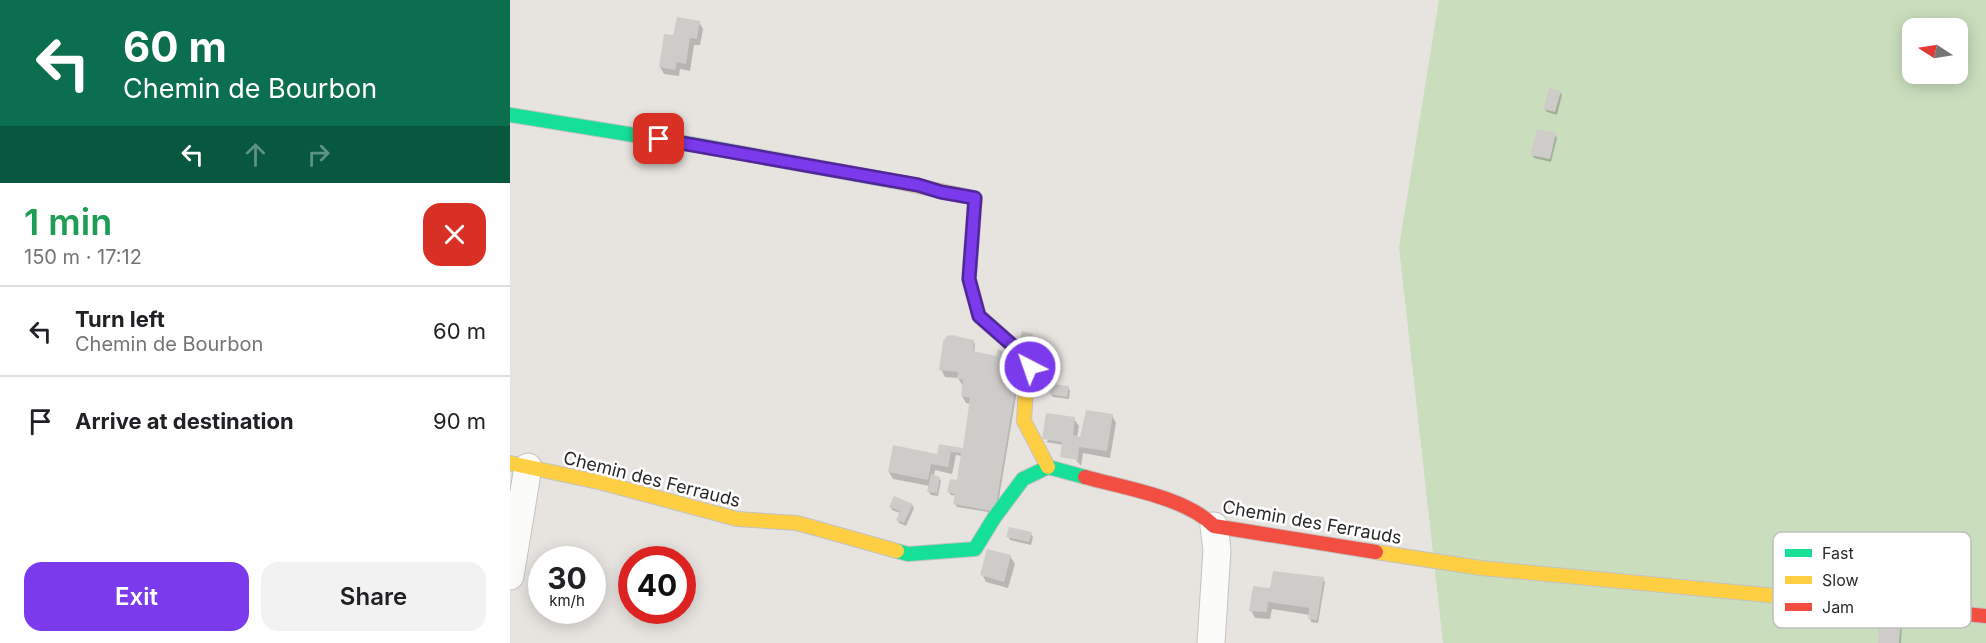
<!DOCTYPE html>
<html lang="en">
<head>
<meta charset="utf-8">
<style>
	:root { --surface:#fff; --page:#f2f2f2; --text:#202124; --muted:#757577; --line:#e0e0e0; --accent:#7c3aed }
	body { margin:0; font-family:Inter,sans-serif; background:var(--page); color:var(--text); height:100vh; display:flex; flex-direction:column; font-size:22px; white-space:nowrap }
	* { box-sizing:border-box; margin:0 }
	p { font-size:20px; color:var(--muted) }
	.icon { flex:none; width:33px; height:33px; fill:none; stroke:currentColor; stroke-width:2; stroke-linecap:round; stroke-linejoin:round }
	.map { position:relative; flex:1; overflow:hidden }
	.details { display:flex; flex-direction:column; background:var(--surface); width:510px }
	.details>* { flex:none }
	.hud { background:#0b6e4f; color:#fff; overflow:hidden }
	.needle { width:39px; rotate:282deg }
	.tools { position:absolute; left:1392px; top:18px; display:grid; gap:12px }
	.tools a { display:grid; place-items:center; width:66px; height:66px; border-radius:12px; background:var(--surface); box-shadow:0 3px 15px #0003; font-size:30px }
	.speed { position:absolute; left:18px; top:546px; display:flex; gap:12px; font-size:30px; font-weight:700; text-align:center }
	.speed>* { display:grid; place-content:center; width:78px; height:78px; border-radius:50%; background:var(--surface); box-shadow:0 3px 15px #0003; line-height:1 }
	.speed small { font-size:15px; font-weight:400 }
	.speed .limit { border:9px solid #d22; background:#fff; color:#111 }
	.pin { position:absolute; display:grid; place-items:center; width:51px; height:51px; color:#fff; margin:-26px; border-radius:12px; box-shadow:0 3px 9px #0006 }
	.me { position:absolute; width:66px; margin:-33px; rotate:319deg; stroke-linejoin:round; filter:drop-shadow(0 0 4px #0008) }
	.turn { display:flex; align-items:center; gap:21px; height:126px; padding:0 24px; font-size:27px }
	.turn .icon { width:78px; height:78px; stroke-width:2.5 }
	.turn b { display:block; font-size:42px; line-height:51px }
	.lanes { display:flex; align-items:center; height:57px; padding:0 24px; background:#0003; justify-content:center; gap:30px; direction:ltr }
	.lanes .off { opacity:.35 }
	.round { display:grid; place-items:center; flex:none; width:63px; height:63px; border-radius:18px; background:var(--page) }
	.headline { display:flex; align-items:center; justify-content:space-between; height:102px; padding:0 24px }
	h1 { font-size:36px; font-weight:600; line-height:45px; color:#1e9e55 }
	.primary-button { display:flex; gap:12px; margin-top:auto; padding:12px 24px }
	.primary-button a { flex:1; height:69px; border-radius:18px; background:var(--accent); color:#fff; font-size:24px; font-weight:600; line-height:69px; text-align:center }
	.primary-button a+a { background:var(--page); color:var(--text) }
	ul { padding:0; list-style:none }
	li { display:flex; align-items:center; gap:18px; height:90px; padding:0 24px; border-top:2px solid var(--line) }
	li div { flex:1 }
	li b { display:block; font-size:22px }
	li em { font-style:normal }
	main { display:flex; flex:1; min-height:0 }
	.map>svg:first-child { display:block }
	.green { fill:#cadebd; fill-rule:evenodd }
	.shadow { fill:#0003 }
	.building { fill:#ceccc9 }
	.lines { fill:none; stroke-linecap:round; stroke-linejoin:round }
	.street-casing { stroke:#c3c2c2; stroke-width:29 }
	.fast-casing { stroke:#c3c2c2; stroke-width:16 }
	.slow-casing { stroke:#c3c2c2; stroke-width:16 }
	.jam-casing { stroke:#c3c2c2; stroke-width:16 }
	.street { stroke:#fbfbfa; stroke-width:27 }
	.fast { stroke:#16e098; stroke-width:14 }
	.slow { stroke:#ffcf43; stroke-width:14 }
	.jam { stroke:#f24e42; stroke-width:14 }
	.route-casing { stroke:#51269a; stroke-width:15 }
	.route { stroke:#7c3aed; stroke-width:10 }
	.labels { text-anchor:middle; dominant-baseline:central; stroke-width:5; stroke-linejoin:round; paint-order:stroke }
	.street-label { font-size:18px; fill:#292929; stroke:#fff }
	.key { fill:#fff; stroke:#bfbfbf; stroke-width:1.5 }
	.key-label { font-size:16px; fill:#292929 }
</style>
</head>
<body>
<main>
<section class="details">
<div class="hud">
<div class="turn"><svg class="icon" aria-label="left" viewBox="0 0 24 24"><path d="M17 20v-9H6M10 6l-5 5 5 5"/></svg><div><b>60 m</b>Chemin de Bourbon</div></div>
<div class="lanes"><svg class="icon" aria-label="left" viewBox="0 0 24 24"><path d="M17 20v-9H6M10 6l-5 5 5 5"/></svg><svg class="icon off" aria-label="ahead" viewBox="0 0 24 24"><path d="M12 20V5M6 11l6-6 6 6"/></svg><svg class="icon off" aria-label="right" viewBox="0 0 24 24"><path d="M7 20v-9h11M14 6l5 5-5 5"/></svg></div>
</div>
<div class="headline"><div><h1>1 min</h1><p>150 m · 17:12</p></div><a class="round" style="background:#d93025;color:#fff"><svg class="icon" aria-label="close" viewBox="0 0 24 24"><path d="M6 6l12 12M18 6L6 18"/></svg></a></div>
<ul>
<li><svg class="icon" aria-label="left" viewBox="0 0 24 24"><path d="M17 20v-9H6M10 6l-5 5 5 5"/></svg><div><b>Turn left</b><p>Chemin de Bourbon</p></div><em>60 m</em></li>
<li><svg class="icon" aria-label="arrive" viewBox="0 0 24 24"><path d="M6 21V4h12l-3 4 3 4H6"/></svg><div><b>Arrive at destination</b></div><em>90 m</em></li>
</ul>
<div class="primary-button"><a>Exit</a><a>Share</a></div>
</section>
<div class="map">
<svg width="1476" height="643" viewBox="0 0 1476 643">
	<rect width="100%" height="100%" fill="#e7e4e0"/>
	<path class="green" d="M929,0H1476V643H933L889,247ZM1402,28H1448V74H1402Z"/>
	<g class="shadow">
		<path d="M189,22L193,29L190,45H184L180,71L170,69L169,76L154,74L150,67L164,37Z"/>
		<path d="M1050,92L1052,95L1047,115L1037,112L1035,109Z"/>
		<path d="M1045,135L1047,138L1041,162L1024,158L1022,154Z"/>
		<path d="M463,341L465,344L464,353L511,366L488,504L484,513L447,507L445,504L446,496L441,495L439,492L450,482L452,456L446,455L442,474L425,470L424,476L429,478L431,481L428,496L421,495L419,492L420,486L383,479L379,472L429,456L431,446L454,450L461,404L456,403L452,396L453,386L448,378L435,377L431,369Z"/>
		<path d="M558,387L560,391L559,399L543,397L541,394Z"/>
		<path d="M602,415L606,423L600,458L573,453L571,466L554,445L536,442L564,419L569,426L567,438L572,439Z"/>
		<path d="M402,505L404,508L396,526L389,523L387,519L390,513L382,510L380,506Z"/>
		<path d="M521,534L523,537L521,545L500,540L498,536Z"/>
		<path d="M500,556L505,564L498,588L476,582L472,574Z"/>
		<path d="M813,579L815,582L808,623L801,622L800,615L762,609L760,619L745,618L741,610L761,590Z"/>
		<path d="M1392,622L1391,643H1369Z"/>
	</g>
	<g class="building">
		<path d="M167,17L190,21L187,39L180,38L176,64L167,62L165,70L149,67L154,34L163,35Z"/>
		<path d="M1039,88L1051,91L1045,112L1033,109Z"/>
		<path d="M1027,129L1046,133L1040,159L1020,155Z"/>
		<path d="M512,331L523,334L520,346L509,344Z"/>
		<path d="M442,335L464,340L463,351L486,356L488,349L510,361L486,505L482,511L443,504L445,494L437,492L439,483L441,479L447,480L451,453L441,452L438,467L421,464L418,480L378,472L383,445L427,454L429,444L453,448L460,398L451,396L453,380L447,378L448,372L429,370L433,341L437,336Z"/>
		<path d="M541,384L559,386L557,397L539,394Z"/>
		<path d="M576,410L603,414L597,451L569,447L568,460L550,457L552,442L532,439L536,413L565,417L563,435L570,437Z"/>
		<path d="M421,474L430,477L427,493L417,492Z"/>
		<path d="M384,496L403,504L394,523L386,520L390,511L379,507Z"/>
		<path d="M499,527L522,532L519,542L496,537Z"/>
		<path d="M477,549L501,555L494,582L470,575Z"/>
		<path d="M763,571L814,577L807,620L798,619L799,608L758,602L757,612L739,611L743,586L760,588Z"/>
		<path d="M1369,617L1391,618L1389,643H1368Z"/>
	</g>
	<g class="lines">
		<g class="street-casing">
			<g id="street">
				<path d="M0,576L18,467"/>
				<path d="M701,643L707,550L704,526"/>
			</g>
		</g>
		<g class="fast-casing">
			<g id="fast">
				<path d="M0,115L192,146L383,181"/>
				<path d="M387,551L398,554L465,549L484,518L513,479L538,467L575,477"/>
			</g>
		</g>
		<g class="slow-casing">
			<g id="slow">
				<path d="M383,181L465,198L459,279L469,316L509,351L520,367L516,388L514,421L538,467"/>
				<path d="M0,463L93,483L227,519L287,523L387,551"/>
				<path d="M866,552L971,568L1363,605"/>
			</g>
		</g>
		<g class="jam-casing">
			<g id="jam">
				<path d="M575,477C614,488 675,497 704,526L866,552"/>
				<path d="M1363,605L1476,616"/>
			</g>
		</g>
		<use href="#street" class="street"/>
		<use href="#fast" class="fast"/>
		<use href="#slow" class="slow"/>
		<use href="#jam" class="jam"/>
	</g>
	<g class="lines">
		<g class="route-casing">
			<path id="route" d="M149,139L408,185L431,192L465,198L459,279L469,316L509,351L520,367"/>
		</g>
		<use href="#route" class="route"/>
	</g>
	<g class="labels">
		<g class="street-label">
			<text transform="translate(142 479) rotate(14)">Chemin des Ferrauds</text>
			<text transform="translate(802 522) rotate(10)">Chemin des Ferrauds</text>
		</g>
	</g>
	<rect x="1263" y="532" width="198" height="96" rx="9" class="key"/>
	<rect x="1275" y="549" width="27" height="8" fill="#16e098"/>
	<rect x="1275" y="576" width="27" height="8" fill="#ffcf43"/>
	<rect x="1275" y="603" width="27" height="8" fill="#f24e42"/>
	<g class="key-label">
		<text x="1312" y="559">Fast</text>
		<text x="1312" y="586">Slow</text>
		<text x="1312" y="613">Jam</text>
	</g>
</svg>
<div class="tools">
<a><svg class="needle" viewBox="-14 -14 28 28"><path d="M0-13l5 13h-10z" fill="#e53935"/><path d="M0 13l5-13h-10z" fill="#757577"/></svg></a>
</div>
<div class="speed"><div>30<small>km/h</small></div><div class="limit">40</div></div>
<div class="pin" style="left:149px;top:139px;background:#d93025"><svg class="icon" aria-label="arrive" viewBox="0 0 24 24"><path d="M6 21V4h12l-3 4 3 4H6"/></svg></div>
<svg class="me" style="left:520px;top:367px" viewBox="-20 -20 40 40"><circle r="17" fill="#7c3aed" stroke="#fff" stroke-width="3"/><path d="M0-11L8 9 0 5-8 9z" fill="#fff"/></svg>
</div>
</main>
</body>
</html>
